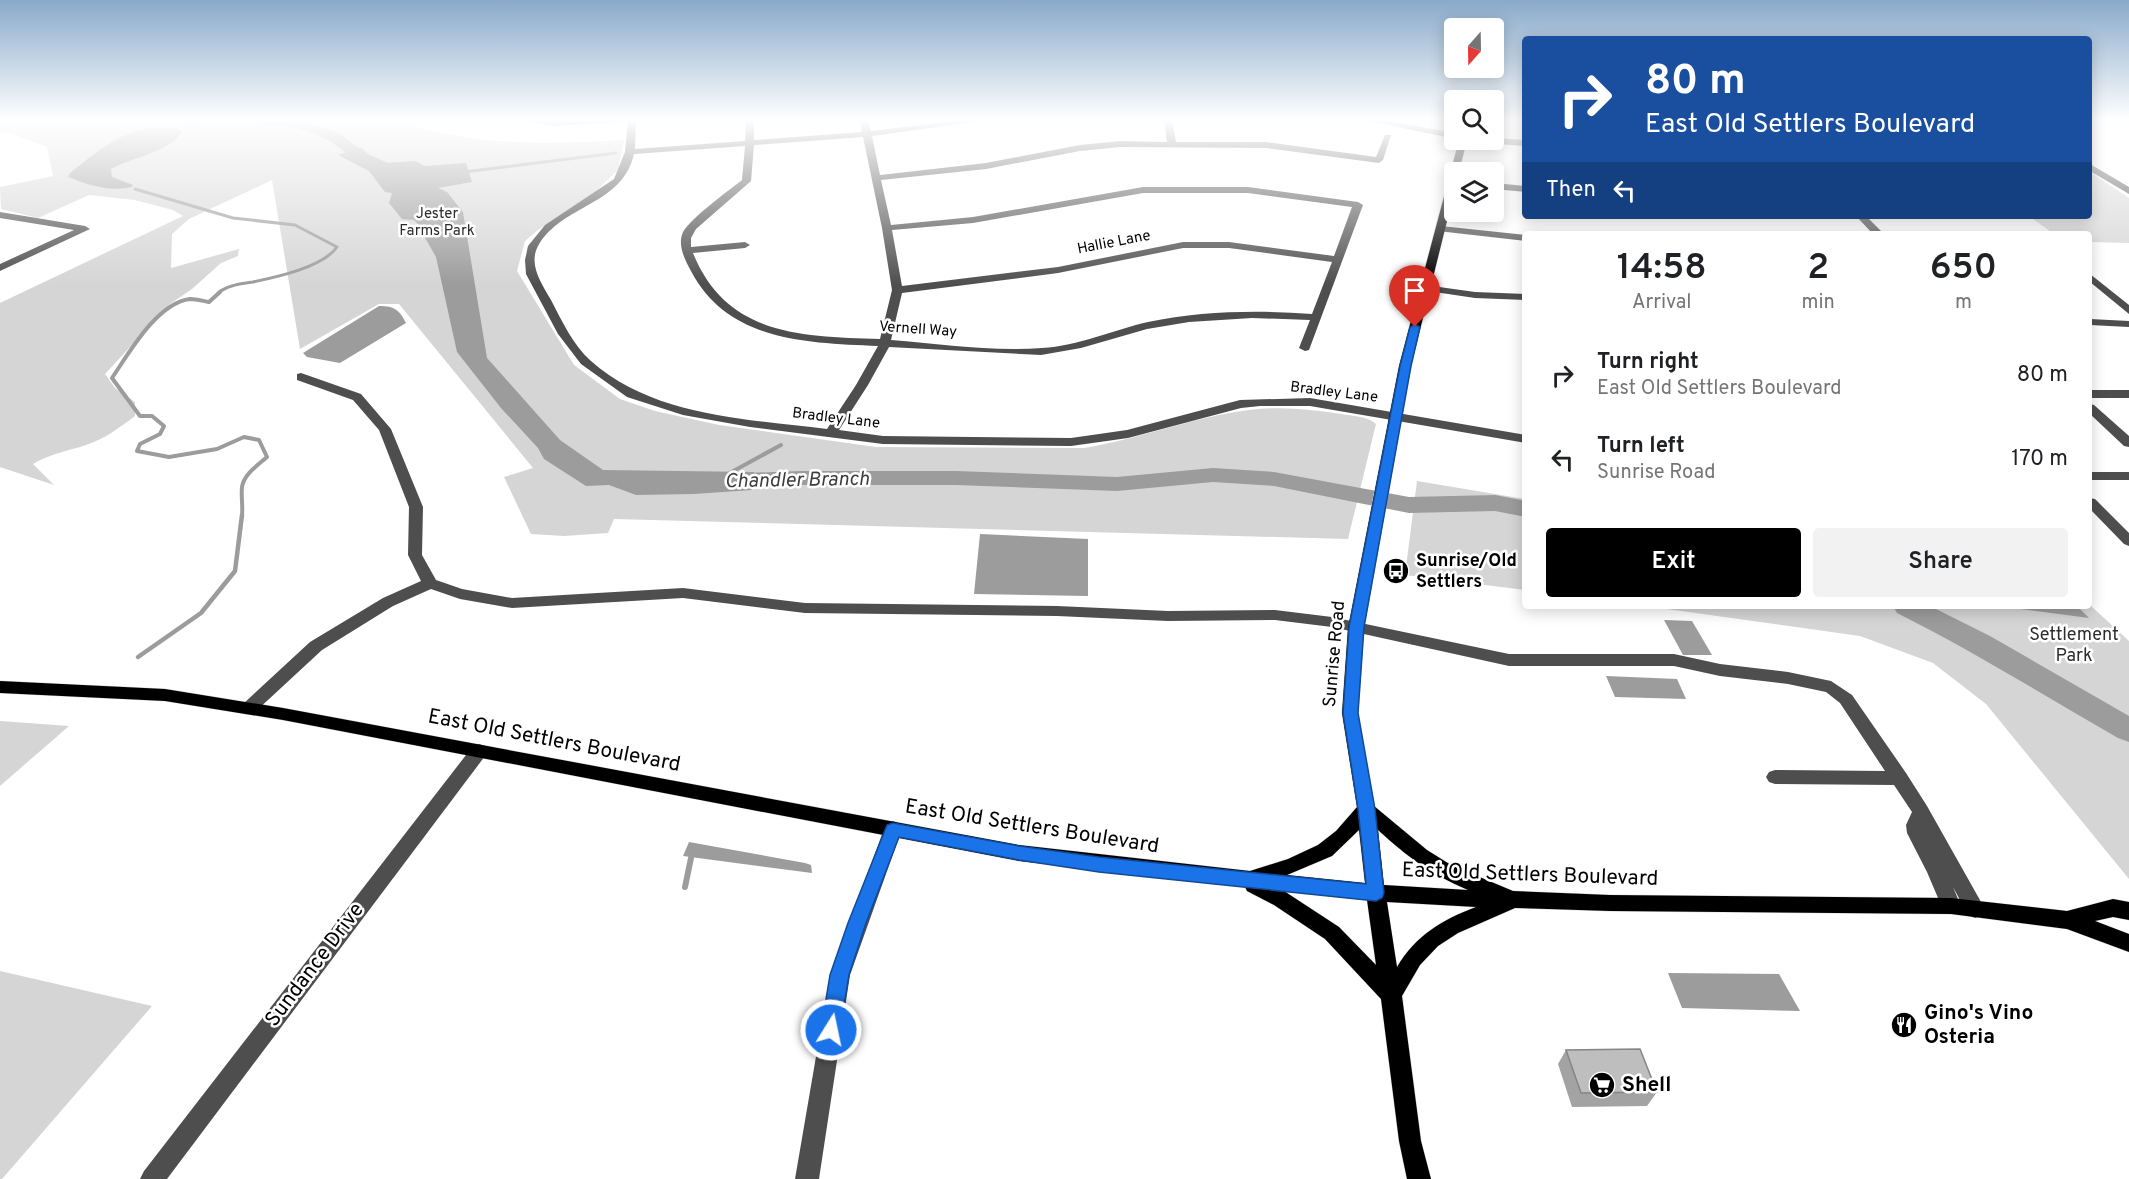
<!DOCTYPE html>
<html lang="en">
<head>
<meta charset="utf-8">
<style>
	:root { --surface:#fff; --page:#f2f2f2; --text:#202124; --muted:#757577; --accent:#000 }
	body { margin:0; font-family:Overpass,sans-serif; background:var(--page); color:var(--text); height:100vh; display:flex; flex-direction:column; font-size:22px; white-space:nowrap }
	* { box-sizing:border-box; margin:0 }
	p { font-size:20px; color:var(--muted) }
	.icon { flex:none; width:33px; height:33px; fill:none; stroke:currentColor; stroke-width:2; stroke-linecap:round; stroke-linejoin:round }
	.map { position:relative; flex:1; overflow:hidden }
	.side { position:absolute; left:1522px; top:231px; width:570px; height:378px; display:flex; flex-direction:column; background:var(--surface); border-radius:6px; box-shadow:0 3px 15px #0003 }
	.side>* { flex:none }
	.top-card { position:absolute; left:1522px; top:36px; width:570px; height:183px; border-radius:6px; box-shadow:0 3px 15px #0003; background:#1a4fa0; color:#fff; overflow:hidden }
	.needle { width:39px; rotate:200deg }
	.tools { position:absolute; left:1444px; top:18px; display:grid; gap:12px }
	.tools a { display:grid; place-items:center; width:60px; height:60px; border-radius:6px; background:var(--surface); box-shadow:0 3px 15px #0003; font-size:30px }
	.pin { position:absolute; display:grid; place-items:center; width:51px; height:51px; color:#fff; margin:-62px -26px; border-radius:50% 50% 50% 0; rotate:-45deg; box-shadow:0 0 6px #0007 }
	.pin .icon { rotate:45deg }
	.me { position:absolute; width:66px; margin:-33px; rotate:10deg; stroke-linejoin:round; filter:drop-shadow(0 0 4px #0008) }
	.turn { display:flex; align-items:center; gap:21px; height:126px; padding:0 24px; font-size:27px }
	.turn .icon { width:78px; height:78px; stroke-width:2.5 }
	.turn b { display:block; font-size:42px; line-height:51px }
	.then { display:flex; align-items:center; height:57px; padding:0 24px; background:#0003; gap:12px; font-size:22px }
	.eta { display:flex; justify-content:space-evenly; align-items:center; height:102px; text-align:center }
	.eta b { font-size:36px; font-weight:600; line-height:42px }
	.primary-button { display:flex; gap:12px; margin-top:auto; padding:12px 24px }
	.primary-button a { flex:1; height:69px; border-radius:6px; background:var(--accent); color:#fff; font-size:24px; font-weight:600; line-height:69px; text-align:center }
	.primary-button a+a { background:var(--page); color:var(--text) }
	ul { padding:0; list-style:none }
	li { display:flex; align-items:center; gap:18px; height:84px; padding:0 24px }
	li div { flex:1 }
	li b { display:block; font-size:22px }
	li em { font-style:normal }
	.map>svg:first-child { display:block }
	.green { fill:#d5d5d5 }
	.water { fill:#9c9c9c }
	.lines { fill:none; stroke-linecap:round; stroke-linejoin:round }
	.stream-far3 { stroke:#9c9c9c; stroke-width:3 }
	.stream-far2 { stroke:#9c9c9c; stroke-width:4 }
	.stream-far1 { stroke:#9c9c9c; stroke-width:4.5 }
	.stream { stroke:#9c9c9c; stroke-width:6 }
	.river { fill:#9c9c9c; fill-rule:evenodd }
	.major-casing { stroke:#dbdbdb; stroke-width:1 }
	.minor { fill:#4e4e4e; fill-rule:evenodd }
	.major { fill:#000; fill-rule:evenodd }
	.wall { fill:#a3a3a3 }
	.building { fill:#bebebe; stroke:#858585; stroke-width:1.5 }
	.route { fill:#1a73e8; stroke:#114b97; stroke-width:1.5 }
	.labels { text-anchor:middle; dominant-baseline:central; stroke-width:5; stroke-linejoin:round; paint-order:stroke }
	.far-park-label { font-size:15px; fill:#2c2c2c; stroke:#fff }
	.far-street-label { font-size:15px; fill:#000; stroke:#fff }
	.poi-label { font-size:18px; font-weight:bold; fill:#000; stroke:#fff; text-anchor:start }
	.park-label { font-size:18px; fill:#2c2c2c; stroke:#fff }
	.street-label { font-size:18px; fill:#000; stroke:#fff }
	.water-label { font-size:20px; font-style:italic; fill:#3d3d3d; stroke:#fff }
	.near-street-label { font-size:21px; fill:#000; stroke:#fff }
	.near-poi-label { font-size:21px; font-weight:bold; fill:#000; stroke:#fff; text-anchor:start }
</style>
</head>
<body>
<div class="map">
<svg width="2129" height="1179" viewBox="0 0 2129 1179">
	<rect width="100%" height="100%" fill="#fff"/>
	<g class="green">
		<path d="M0,120H404C420,130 435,132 453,135C510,146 566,143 624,140L618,170L595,192L538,230L525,241L517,271L574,365L620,399L655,411L719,425L876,447L1084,448C1140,439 1193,417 1249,410C1280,406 1311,409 1341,414C1352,416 1367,416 1376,424L1348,539L614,519L608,533L564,536L531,534L504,477L533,468L399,304H379L300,349L272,180L189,219L172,234L171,268L239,249L238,256L221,263L192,289L170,304L105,374L115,388L135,402V416C119,428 106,438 86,445C68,451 49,454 33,464L54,485L0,467V303L183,216L173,210L135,200L89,195L38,218L1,209L0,187L53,176L47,147L11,133H0Z"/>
		<path d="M2090,172L2129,198V243L2090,242V234H2054L2029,216H2090Z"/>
		<path d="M1417,481L1525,499V590L1405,575Z"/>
		<path d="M2090,605L2129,641V879L1986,704L1933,663L1860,636L1645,606Z"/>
		<path d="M0,721L69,726L0,786Z"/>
		<path d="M0,971L152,1006L2,1179H0Z"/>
	</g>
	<g class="water">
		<path d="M150,128H174L182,131C173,151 130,158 111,169L112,177L133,185L132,187C109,192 89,185 68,177L70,173C94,154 119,132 150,128Z"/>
		<path d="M361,147L371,157L385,163L415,161L425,166L466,163L472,182L438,188L447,192L463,212L487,358L560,440L603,470L754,472L752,490L694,494L636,495L609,485L586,486L544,459L538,448L501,408L457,352L436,257L424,236L425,232L414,220L402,219L389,203L392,193L385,192L369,171L338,155Z"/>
		<path d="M379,306C395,306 399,310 406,323L340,363L307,357L303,353Z"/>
		<path d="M980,534L1088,539V596L974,594Z"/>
		<path d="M1997,606H2077L2089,618Z"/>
		<path d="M1664,620L1692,621L1712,655H1683Z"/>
		<path d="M1606,676L1677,679L1686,699L1615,697Z"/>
		<path d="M689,842L805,863L811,865L812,873L683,856Z"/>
		<path d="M1668,973L1779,974L1800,1011L1682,1008Z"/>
	</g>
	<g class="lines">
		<g class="stream-far3">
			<path d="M188,125L202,120"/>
			<path d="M464,172L616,153"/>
			<path d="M135,189L233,218L295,225L337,247C323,267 277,277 253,282C241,284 227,285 218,293"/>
		</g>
		<g class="stream-far2">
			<path d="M220,292L209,302C203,301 196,299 190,299C157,303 129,353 112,378L140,416H152L164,426L160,434L140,444L137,451L169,457L217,449L244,437L259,440L267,457C258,465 244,474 242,487C241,496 243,506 242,516"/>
			<path d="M728,474L781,445"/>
		</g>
		<path class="stream-far1" d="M138,657L201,613L235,571L242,515"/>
		<path class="stream" d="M685,887L691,858"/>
		<g class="river">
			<path d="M252,120H301L338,133L366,153L390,164L392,167L390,170C367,176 346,150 328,140C318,134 303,130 292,127C280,125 261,129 252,120Z"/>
			<path d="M1213,468L1274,472L1409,497L1495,495L1526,501V517L1495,511L1409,513L1274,486L1213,482L1117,491L956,485H801L717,488L708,486L705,481L708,476L717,474L801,471H956L1117,477Z"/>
			<path d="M1893,606H1930L1990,636L2129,716V742L2118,738C2045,696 1973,651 1897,613Z"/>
		</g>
		<g class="major-casing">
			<path id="major" d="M1459,140H1467L1459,172H1455V189L1411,366L1364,628L1358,713L1374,806L1427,850L1451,865L1513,891L1610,895L1951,898L2067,911L2113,899L2129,902V920L2113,917L2095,921L2129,934V952L2067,929L1951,914L1610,911L1515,908L1458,933L1438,946L1420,965L1402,996L1421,1141L1431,1179H1407L1399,1141L1381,999L1325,939L1274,905L1247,891L1245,887L1019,861L283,720L165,701L0,693V681L165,689L283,708L1019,845L1250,871L1288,859L1318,845L1336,831L1357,807L1342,713L1348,628L1399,366ZM1359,830L1365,883L1287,875L1332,856ZM1378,830C1409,858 1429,873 1468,890L1384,885ZM1284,891L1367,900L1376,965L1339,927ZM1387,902L1476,907C1442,920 1416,935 1397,967Z"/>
		</g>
		<g class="minor">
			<path d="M520,120H624L620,122L553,126Z"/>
			<path d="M628,120H636L635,149L745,141L746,120H754V140L862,132L860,120H868L871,131L962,120H989L872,136L880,175L986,163L1080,145L1120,141L1167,142L1164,120H1172L1176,142H1267L1376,157L1385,135H1391L1383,160L1379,163L1267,148L1120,147L1080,151L986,169L881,180L891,225L973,217L1143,187H1248L1358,202L1363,205L1309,350L1305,351L1299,348L1310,320L1252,318L1189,322L1147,329L1081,348L1041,355L889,347L868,385L839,430L883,436L1071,438L1127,430L1240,400L1310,398L1526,435V443L1310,406H1260L1241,408L1128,438L1071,446L883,444L750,427L683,415L627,397L581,364L558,334L526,274L525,260L528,246L545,225L614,179L625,152ZM863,137L882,228L892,290L880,339C803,336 727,337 693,253L745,248L750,245L745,242L691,247V238L696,229L751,181L754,145ZM745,146L742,180C727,192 692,217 683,232C677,245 685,260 691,271C728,342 808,343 878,346L856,385L827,429C748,419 654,417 591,361C573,345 562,321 551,300C542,284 528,265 538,246C562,204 622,206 634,154ZM1143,193H1248L1352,207L1334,256L1229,242H1183L1058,267L902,286L892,230L973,223ZM1183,248H1229L1332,262L1312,314C1257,310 1202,311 1148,322C1113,330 1078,346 1042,348C993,352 941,344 891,340L902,293L1058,273Z"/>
			<path d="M1365,120H1384L1455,133V139Z"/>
			<path d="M1494,138L1526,140V146L1482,143L1478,140Z"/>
			<path d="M2090,164L2129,187V194L2090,171Z"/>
			<path d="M1494,183L1526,186V192L1494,189Z"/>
			<path d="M0,212L85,226L90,229L0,271V264L74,230L0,218Z"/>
			<path d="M1856,216H1866L1884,234H1873Z"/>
			<path d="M1441,226L1526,235V241L1438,231L1436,229Z"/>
			<path d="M2090,274L2129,305V314L2090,282Z"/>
			<path d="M1425,285L1475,292L1526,294V300L1475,298L1421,290V286Z"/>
			<path d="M2090,319L2129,321V327L2090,325Z"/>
			<path d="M301,373L361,394L391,429L423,507L422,555L436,580L462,589L512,598L683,588L805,603L1057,606L1168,611L1275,610L1332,617L1509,654H1674L1720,664L1788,672L1831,681L1852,695L1906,773L1927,806L1985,909L1982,915L1975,918L1968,915L1953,887L1961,906L1958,912L1951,914L1944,912L1927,872L1907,833L1906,825L1912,812L1894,785L1775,784L1769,782L1766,777L1769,772L1775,770L1885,771L1840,703L1826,692L1788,684L1720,676L1674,666H1509L1332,627L1275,620L1168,621L1057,616L805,613L683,598L512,608L460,599L431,589L393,606L322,650L255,712L249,714L243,712L241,708L243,704L310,642L383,598L421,581L408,555L409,507L379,430L353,400L297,380V374Z"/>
			<rect x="2090" y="390" width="39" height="8"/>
			<path d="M2090,404L2094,405L2129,436V447L2124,446L2090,414Z"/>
			<rect x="2090" y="472" width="39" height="8"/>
			<path d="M2090,498L2095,499L2129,533V546L2124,544L2090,509Z"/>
			<path d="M479,744L485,746L488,751L485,756L167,1179H140L144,1171L473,746Z"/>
			<path d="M893,821L900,824L902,829L850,975L819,1179H795L830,975L884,829L886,824Z"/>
		</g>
		<use href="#major" class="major"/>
	</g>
	<path class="wall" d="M1566,1050L1657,1092L1647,1106L1572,1107L1558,1064Z"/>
	<path class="building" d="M1640,1049L1657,1092L1581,1093L1566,1050Z"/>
	<linearGradient id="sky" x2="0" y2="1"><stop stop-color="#89aaca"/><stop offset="0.42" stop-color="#fff"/><stop offset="1" stop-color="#fff" stop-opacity="0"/></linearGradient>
	<rect width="2129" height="285" fill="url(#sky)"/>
	<path class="route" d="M1415,324L1420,327L1411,366L1364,627L1358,713L1375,809L1384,893L1382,898L1376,901L1099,872L1019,860L899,837L866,923L849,975L840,1030L837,1036L831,1039L824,1036L821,1030L830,975L848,923L885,830L887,825L893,823L1019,846L1099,857L1366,884L1358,809L1343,713L1349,627L1400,366L1410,327Z"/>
	<defs>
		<g id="bus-disc" transform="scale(1.35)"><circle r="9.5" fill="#000" stroke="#fff"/><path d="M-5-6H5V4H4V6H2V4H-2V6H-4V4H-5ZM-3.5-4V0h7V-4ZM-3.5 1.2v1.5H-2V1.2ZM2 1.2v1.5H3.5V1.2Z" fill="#fff"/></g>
		<g id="restaurant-disc" transform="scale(1.35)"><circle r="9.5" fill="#000" stroke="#fff"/><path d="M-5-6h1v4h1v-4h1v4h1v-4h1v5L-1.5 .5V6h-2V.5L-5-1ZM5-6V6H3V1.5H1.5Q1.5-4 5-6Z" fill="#fff"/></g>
		<g id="supermarket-disc" transform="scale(1.35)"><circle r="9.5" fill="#000" stroke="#fff"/><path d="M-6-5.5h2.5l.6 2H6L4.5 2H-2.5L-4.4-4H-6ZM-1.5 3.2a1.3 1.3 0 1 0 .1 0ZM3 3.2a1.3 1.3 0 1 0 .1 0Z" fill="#fff"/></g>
	</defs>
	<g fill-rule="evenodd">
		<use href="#bus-disc" x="1396" y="571"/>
		<use href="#restaurant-disc" x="1904" y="1025"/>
		<use href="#supermarket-disc" x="1602" y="1085"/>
	</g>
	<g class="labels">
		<g class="far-park-label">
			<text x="437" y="214">Jester<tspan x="437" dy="17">Farms Park</tspan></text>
		</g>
		<g class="far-street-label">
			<text transform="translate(1114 243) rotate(-11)">Hallie Lane</text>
			<text transform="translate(918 330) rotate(4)">Vernell Way</text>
			<text transform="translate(1334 393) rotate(7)">Bradley Lane</text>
			<text transform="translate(836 419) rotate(7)">Bradley Lane</text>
		</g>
		<g class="poi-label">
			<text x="1416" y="561">Sunrise/Old<tspan x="1416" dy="21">Settlers</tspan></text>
		</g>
		<g class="park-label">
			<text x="2074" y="635">Settlement<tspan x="2074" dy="21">Park</tspan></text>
		</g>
		<g class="street-label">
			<text transform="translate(1335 654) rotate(-85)">Sunrise Road</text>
		</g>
		<g class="water-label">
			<text transform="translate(797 481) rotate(-1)">Chandler Branch</text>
		</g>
		<g class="near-street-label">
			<text transform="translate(554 741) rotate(11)">East Old Settlers Boulevard</text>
			<text transform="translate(1032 827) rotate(9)">East Old Settlers Boulevard</text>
			<text transform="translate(1530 875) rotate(2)">East Old Settlers Boulevard</text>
			<text transform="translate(315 965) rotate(-53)">Sundance Drive</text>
		</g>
		<g class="near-poi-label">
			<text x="1924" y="1013">Gino's Vino<tspan x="1924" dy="24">Osteria</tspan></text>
			<text x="1622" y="1085">Shell</text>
		</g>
	</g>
</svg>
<div class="tools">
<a><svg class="needle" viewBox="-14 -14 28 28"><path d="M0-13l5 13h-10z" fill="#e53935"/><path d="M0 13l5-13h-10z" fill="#757577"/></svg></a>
<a><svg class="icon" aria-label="search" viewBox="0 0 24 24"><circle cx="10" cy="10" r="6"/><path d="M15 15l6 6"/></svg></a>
<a><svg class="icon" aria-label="layers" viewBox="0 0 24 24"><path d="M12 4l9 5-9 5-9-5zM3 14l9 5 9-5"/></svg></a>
</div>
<div class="pin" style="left:1415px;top:327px;background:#d93025"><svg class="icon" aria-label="arrive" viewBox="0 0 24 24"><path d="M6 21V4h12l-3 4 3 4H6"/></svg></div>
<svg class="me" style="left:831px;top:1030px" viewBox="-20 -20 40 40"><circle r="17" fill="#1a73e8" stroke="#fff" stroke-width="3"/><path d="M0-11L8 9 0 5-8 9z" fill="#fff"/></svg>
<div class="top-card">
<div class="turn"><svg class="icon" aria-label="right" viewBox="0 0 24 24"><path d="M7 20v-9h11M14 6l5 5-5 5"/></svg><div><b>80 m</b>East Old Settlers Boulevard</div></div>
<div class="then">Then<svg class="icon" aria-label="left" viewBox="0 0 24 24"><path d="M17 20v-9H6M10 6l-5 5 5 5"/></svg></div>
</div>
<section class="side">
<div class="eta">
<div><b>14:58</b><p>Arrival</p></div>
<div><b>2</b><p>min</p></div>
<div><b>650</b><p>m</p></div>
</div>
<ul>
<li><svg class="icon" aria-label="right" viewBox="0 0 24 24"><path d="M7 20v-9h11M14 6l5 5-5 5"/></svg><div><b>Turn right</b><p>East Old Settlers Boulevard</p></div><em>80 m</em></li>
<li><svg class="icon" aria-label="left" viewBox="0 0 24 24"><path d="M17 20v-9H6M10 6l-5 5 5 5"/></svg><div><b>Turn left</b><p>Sunrise Road</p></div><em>170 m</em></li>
</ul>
<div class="primary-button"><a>Exit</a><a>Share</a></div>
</section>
</div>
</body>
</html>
